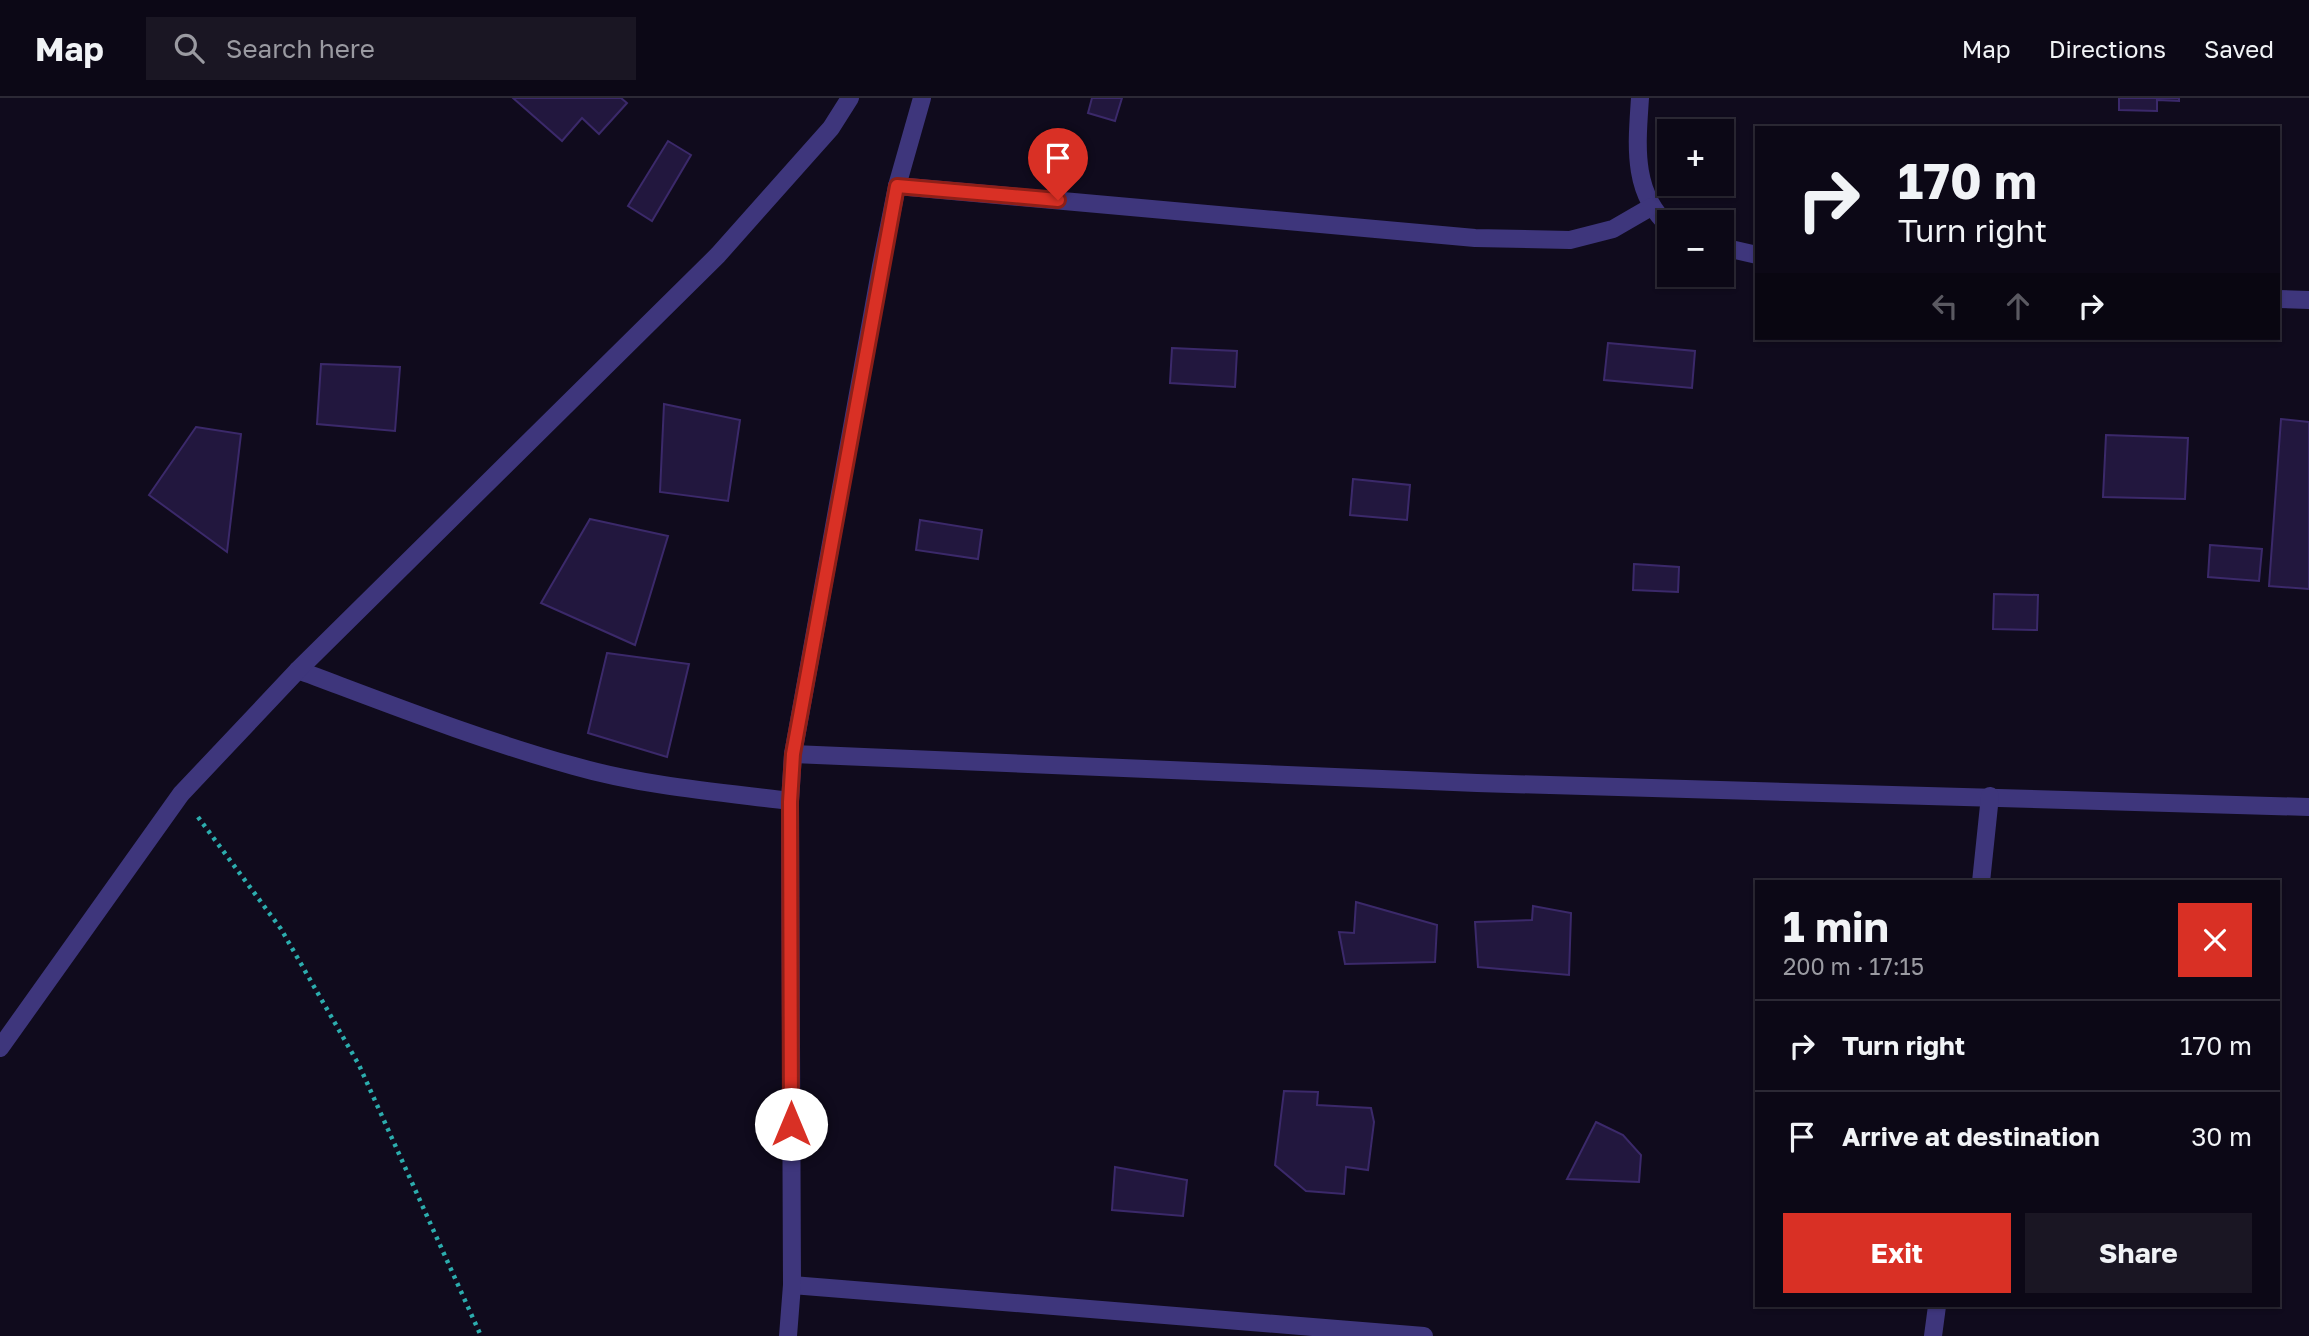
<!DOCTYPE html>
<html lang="en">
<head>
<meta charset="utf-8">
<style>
	:root { --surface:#0c0816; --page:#1a1623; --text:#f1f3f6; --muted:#9a9aa1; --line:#2c2935; --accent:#d93025 }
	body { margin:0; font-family:"Golos Text",sans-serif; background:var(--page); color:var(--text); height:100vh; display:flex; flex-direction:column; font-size:26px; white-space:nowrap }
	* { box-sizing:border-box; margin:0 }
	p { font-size:23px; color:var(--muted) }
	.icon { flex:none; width:38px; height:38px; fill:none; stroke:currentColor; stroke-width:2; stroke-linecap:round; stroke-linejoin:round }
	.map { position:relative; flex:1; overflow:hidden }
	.side { position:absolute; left:1755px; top:782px; width:525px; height:427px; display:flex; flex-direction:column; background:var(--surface); border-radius:0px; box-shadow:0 2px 5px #0004,0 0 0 2px var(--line) }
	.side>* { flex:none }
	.banner { position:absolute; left:1755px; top:28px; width:525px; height:214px; border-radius:0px; box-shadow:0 2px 5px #0004,0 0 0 2px var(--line); background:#0c0816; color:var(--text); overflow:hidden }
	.controls { position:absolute; left:1657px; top:21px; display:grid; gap:14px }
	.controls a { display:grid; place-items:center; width:77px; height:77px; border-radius:0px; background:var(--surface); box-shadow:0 2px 5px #0004,0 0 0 2px var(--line); font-size:35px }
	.pin { position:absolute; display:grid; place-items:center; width:60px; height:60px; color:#fff; margin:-72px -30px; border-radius:50% 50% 50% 0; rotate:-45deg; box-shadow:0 0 7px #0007 }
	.pin .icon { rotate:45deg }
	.me { position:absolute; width:77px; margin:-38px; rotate:0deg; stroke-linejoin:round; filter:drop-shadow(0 0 5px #0008) }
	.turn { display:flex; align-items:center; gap:24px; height:147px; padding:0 28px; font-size:32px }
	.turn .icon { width:91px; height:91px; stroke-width:2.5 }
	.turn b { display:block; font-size:49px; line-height:60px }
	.lanes { display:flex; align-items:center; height:66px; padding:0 28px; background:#0003; justify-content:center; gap:35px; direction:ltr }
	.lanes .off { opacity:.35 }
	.round { display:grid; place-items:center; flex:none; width:74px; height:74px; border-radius:0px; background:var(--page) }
	.summary { display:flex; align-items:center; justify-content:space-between; height:119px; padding:0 28px }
	h1 { font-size:42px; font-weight:700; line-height:52px }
	.cta { display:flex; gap:14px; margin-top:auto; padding:14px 28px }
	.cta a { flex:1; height:80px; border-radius:0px; background:var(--accent); color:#fff; font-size:28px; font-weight:700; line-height:80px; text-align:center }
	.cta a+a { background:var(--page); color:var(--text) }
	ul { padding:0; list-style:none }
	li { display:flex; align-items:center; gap:21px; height:91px; padding:0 28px; border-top:2px solid var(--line) }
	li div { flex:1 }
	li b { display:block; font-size:26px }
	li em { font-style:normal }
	header { display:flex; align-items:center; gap:42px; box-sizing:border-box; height:98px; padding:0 35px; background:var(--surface); border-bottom:2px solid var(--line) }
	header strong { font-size:33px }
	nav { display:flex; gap:38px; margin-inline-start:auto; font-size:24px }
	.search { width:490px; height:63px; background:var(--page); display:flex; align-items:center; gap:18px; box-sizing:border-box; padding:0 24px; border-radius:0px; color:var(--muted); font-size:26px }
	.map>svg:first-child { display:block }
	.building { fill:#22173e; stroke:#3b296a; stroke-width:2 }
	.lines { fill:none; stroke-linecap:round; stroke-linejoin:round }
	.path { stroke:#2cadae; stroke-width:4.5; stroke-dasharray:3.5 5; stroke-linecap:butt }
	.minor { stroke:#3e367c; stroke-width:18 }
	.route-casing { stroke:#8d1f18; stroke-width:18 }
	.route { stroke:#d93025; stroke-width:12 }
</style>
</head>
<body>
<header>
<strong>Map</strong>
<div class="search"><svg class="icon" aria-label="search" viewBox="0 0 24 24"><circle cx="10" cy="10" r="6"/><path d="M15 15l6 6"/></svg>Search here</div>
<nav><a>Map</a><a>Directions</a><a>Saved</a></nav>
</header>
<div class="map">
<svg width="2309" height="1238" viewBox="0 0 2309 1238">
	<rect width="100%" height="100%" fill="#100b1d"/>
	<g class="building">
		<path d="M513,0H621L627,5L599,36L582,20L562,43Z"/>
		<path d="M1092,0H1122L1115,23L1088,15Z"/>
		<path d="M2119,0H2179V3L2157,2V13L2119,12Z"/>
		<path d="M668,43L691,57L652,123L628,108Z"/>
		<path d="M1608,245L1695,253L1692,290L1604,282Z"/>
		<path d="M1172,250L1237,253L1235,289L1170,285Z"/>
		<path d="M321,266L400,269L395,333L317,326Z"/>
		<path d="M664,306L740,322L728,403L660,394Z"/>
		<path d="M2281,321L2309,324V491L2269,488Z"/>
		<path d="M196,329L241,336L227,454L149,397Z"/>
		<path d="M2106,337L2188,340L2185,401L2103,399Z"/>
		<path d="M1353,381L1410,387L1407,422L1350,417Z"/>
		<path d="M590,421L668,438L635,547L541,505Z"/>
		<path d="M920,422L982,432L978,461L916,452Z"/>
		<path d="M2210,447L2262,451L2259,483L2208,479Z"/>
		<path d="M1634,466L1679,469L1678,494L1633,492Z"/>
		<path d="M1994,496L2038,497L2037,532L1993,531Z"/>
		<path d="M607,555L689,566L667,659L588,635Z"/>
		<path d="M1356,804L1437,827L1435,864L1345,866L1339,834L1354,835Z"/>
		<path d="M1533,808L1571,815L1569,877L1478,869L1475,824L1532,822Z"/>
		<path d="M1284,993L1318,994L1317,1007L1371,1010L1374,1024L1368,1072L1346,1069L1344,1096L1306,1093L1275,1067Z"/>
		<path d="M1596,1024L1623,1037L1641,1057L1639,1084L1567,1081Z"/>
		<path d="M1115,1069L1187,1082L1183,1118L1112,1112Z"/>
	</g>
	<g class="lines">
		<path class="path" d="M198,719L281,831L359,967L481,1238"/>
		<g class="minor">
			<path d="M1640,0C1637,46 1631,95 1670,129"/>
			<path d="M897,88L1475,140L1570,142L1613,131L1651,109"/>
			<path d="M1722,149L1757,157"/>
			<path d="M2278,201L2309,202"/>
			<path d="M298,572C389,606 480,642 574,668C644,688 718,694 790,703"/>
			<path d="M793,656L1477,685L2309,709"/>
			<path d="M1981,784L1990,698"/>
			<path d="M0,950L181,696L298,572L718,157L831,30L850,0"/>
			<path d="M792,1187L1424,1238"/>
			<path d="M788,1238L792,1187L790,703L793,656L881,168L897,88L922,0"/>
			<path d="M1933,1238L1937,1208"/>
		</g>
	</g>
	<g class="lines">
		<g class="route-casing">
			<path id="route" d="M791,1026L790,704L793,656L897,88L1058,102"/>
		</g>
		<use href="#route" class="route"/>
	</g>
</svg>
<div class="controls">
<a>+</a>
<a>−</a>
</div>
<div class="pin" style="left:1058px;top:102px;background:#d93025"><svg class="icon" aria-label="arrive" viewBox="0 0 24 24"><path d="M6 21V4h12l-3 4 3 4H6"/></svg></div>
<svg class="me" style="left:791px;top:1026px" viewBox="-20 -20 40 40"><circle r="19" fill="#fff"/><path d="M0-13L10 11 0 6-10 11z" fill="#d93025"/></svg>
<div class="banner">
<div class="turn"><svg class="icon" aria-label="right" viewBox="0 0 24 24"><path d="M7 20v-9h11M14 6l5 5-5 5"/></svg><div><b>170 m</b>Turn right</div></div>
<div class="lanes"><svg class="icon off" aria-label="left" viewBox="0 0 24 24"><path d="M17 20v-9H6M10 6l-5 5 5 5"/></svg><svg class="icon off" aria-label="ahead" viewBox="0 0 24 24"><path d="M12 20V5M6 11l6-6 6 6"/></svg><svg class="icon" aria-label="right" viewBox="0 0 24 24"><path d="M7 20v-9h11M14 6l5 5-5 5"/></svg></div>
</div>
<section class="side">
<div class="summary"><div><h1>1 min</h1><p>200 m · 17:15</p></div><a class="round" style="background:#d93025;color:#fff"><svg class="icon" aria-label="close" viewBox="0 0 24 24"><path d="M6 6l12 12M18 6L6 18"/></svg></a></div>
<ul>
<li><svg class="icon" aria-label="right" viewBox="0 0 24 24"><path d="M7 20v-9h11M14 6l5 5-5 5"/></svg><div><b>Turn right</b></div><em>170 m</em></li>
<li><svg class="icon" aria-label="arrive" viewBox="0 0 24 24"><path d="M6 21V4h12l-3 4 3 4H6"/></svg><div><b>Arrive at destination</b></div><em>30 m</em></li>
</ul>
<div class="cta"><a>Exit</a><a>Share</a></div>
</section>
</div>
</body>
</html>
